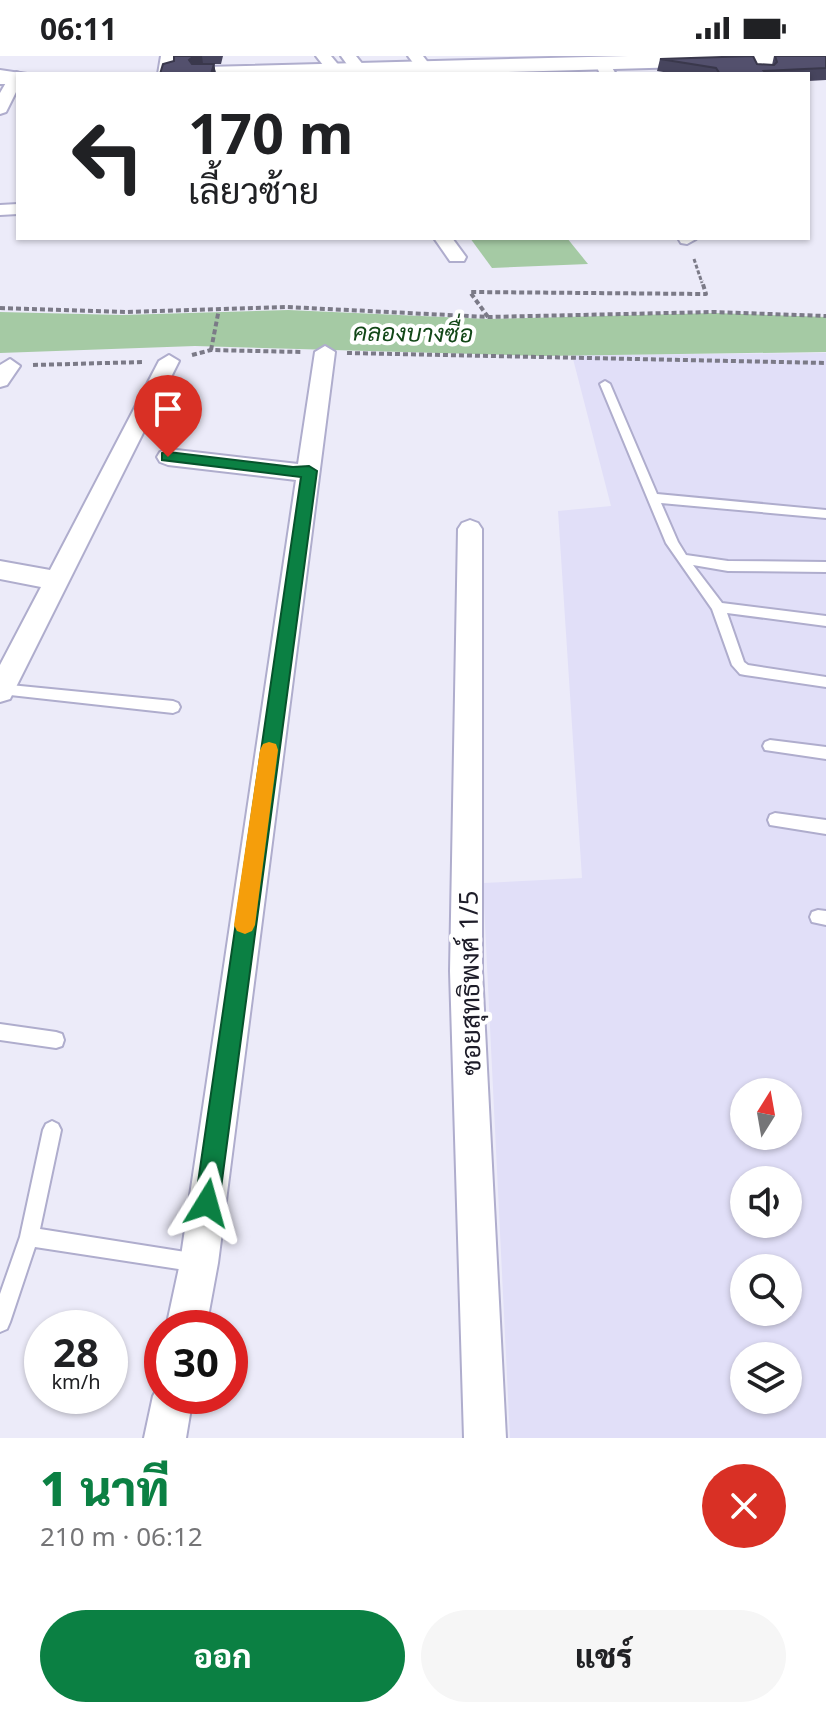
<!DOCTYPE html>
<html lang="th">
<head>
<meta charset="utf-8">
<style>
	:root { --surface:#fff; --page:#f6f6f6; --text:#202124; --muted:#757577; --accent:#0b8043 }
	body { margin:0; font-family:"Noto Sans",Sarabun,sans-serif; background:var(--page); color:var(--text); height:100vh; display:flex; flex-direction:column; font-size:30px; white-space:nowrap }
	* { box-sizing:border-box; margin:0 }
	p { font-size:26px; color:var(--muted) }
	.icon { flex:none; width:44px; height:44px; fill:none; stroke:currentColor; stroke-width:2; stroke-linecap:round; stroke-linejoin:round }
	.map { position:relative; height:1382px; overflow:hidden }
	.sheet { display:flex; flex-direction:column; background:var(--surface); flex:1 }
	.sheet>* { flex:none }
	.hud { position:absolute; left:16px; top:16px; width:794px; height:168px; border-radius:0px; box-shadow:0 2px 6px #0004; background:#fff; color:var(--text); overflow:hidden }
	.needle { width:52px; rotate:11deg }
	.buttons { position:absolute; left:730px; top:1022px; display:grid; gap:16px }
	.buttons a { display:grid; place-items:center; width:72px; height:72px; border-radius:50%; background:var(--surface); box-shadow:0 2px 6px #0004; font-size:40px }
	.speed { position:absolute; left:24px; top:1254px; display:flex; gap:16px; font-size:40px; font-weight:700; text-align:center }
	.speed>* { display:grid; place-content:center; width:104px; height:104px; border-radius:50%; background:var(--surface); box-shadow:0 2px 6px #0004; line-height:1 }
	.speed small { font-size:20px; font-weight:400 }
	.speed .limit { border:12px solid #d22; background:#fff; color:#111 }
	.pin { position:absolute; display:grid; place-items:center; width:68px; height:68px; color:#fff; margin:-82px -34px; border-radius:50% 50% 50% 0; rotate:-45deg; box-shadow:0 0 8px #0007 }
	.pin .icon { rotate:45deg }
	.me { position:absolute; width:88px; margin:-44px; rotate:8deg; stroke-linejoin:round; filter:drop-shadow(0 0 6px #0008) }
	.turn { display:flex; align-items:center; gap:28px; height:168px; padding:0 40px; font-size:36px }
	.turn .icon { width:104px; height:104px; stroke-width:2.5 }
	.turn b { display:block; font-size:56px; line-height:68px }
	.round { display:grid; place-items:center; flex:none; width:84px; height:84px; border-radius:42px; background:var(--page) }
	.summary { display:flex; align-items:center; justify-content:space-between; height:136px; padding:0 40px }
	h1 { font-size:48px; font-weight:800; line-height:60px; color:var(--accent) }
	.primary-button { display:flex; gap:16px; margin-top:auto; padding:16px 40px }
	.primary-button a { flex:1; height:92px; border-radius:48px; background:var(--accent); color:#fff; font-size:32px; font-weight:800; line-height:92px; text-align:center }
	.primary-button a+a { background:var(--page); color:var(--text) }
	.status { display:flex; justify-content:space-between; align-items:center; height:56px; padding:0 40px; background:var(--surface); direction:ltr }
	.status svg { height:22px; fill:currentColor }
	.map>svg:first-child { display:block }
	.built { fill:#e1dff8; fill-rule:evenodd }
	.water { fill:#a5caa4 }
	.lines { fill:none; stroke-linecap:round; stroke-linejoin:round }
	.lane-casing { stroke:#afadcd; stroke-width:4 }
	.street-casing { stroke:#afadcd; stroke-width:4 }
	.secondary-casing { stroke:#afadcd; stroke-width:4 }
	.path-far1 { stroke:#7b7a87; stroke-width:3; stroke-dasharray:4 2; stroke-linecap:butt }
	.path { stroke:#7b7a87; stroke-width:4; stroke-dasharray:5 3; stroke-linecap:butt }
	.lane { fill:#fff; fill-rule:evenodd }
	.street { fill:#fff; fill-rule:evenodd }
	.secondary { fill:#fff; fill-rule:evenodd }
	.wall { fill:#47455e }
	.shaded-wall { fill:#3a384c }
	.building { fill:#53506d; stroke:#3a384c; stroke-width:2 }
	.route { fill:#0b8043; stroke:#07532c; stroke-width:2 }
	.slow { fill:#f59e0b }
	.labels { text-anchor:middle; dominant-baseline:central; stroke-width:8; stroke-linejoin:round; paint-order:stroke }
	.far-water-label { font-size:24px; font-style:italic; fill:#124717; stroke:#fff }
	.street-label { font-size:26px; fill:#1d1c28; stroke:#fff }
</style>
</head>
<body>
<div class="status"><b>06:11</b><svg viewBox="0 0 49 12"><path d="M0 12V9h3v3zM5 12V6h3v6zM10 12V3h3v9zM15 12V0h3v12zM26 1h20v11H26zM47 4h2v5h-2z"/></svg></div>
<div class="map">
<svg width="826" height="1382" viewBox="0 0 826 1382">
	<rect width="100%" height="100%" fill="#ecebf9"/>
	<path class="built" d="M826,297V1382H510L483,827L582,822L558,455L611,450L572,299ZM744,1036H788V1080H744ZM744,1124H788V1168H744ZM744,1212H788V1256H744ZM744,1300H788V1344H744Z"/>
	<g class="water">
		<path d="M470,182H567L588,208L492,212Z"/>
		<path d="M288,254L488,263L715,257L826,261V296L542,300L195,290L0,297V256L122,259Z"/>
	</g>
	<g class="lines">
		<g class="lane-casing">
			<g id="lane">
				<path d="M605,325L610,328L657,438L826,454V462L661,447L678,486L686,499L728,505L826,506V516L728,515L693,509L722,547L826,560V570L727,557L744,606L748,609L826,621V631L745,619L740,618L732,609L712,553L666,487L600,328Z"/>
				<path d="M0,628L173,645L178,647L180,651L178,655L173,657L1,638Z"/>
				<path d="M770,684L826,691V703L765,694L763,690L765,686Z"/>
				<path d="M775,757L826,764V778L770,769L768,764L770,759Z"/>
				<path d="M818,854L826,855V869L812,866L810,861L812,856Z"/>
				<path d="M0,968L56,976L62,978L64,984L62,990L56,992L0,984Z"/>
				<path d="M52,1065L58,1068L61,1074L40,1173L198,1198L205,1200L207,1207L205,1214L198,1216L35,1191L10,1266L7,1273L0,1276V1238L20,1181L43,1074L46,1068Z"/>
			</g>
		</g>
		<g class="street-casing">
			<g id="street">
				<path d="M161,0H175L174,18H158Z"/>
				<path d="M316,0H331L346,18H330Z"/>
				<path d="M341,0H356L368,15L365,18H354Z"/>
				<path d="M408,0H423L433,13L430,16H420Z"/>
				<path d="M602,3L607,4L616,18H600L595,7Z"/>
				<path d="M16,16L22,18H18V32L6,56L0,58V37L11,18Z"/>
				<path d="M18,148V158L0,159V149Z"/>
				<path d="M434,182H452L466,201L464,205H450Z"/>
				<path d="M678,182H696V183L687,188L681,187Z"/>
				<path d="M325,290L335,296L218,1207L206,1272H166L180,1207L296,424L168,409L160,406L157,401L160,396L168,393L298,408L315,296Z"/>
				<path d="M169,299L179,305L10,643L0,646V609L41,531L0,523V505L50,514L159,305Z"/>
				<path d="M10,303L20,310L7,329L0,331V309Z"/>
				<path d="M470,464L478,467L482,473V915L506,1382H464L450,915L458,473L462,467Z"/>
				<path d="M162,1324V1340H193L186,1382H144L153,1340Z"/>
			</g>
		</g>
		<g class="secondary-casing">
			<g id="secondary">
				<path d="M628,0H826V7L441,18H194L205,11Z"/>
				<path d="M0,14L27,18H18V28H0Z"/>
			</g>
		</g>
		<path class="path-far1" d="M694,203L702,227"/>
		<g class="path">
			<path d="M0,252L126,256L287,251L488,261L714,256L826,260"/>
			<path d="M488,261L470,236L706,238L702,225"/>
			<path d="M211,294L219,253"/>
			<path d="M347,297L826,307"/>
			<path d="M192,299L211,294L301,296"/>
			<path d="M33,309L143,306"/>
		</g>
		<use href="#lane" class="lane"/>
		<use href="#street" class="street"/>
		<use href="#secondary" class="secondary"/>
	</g>
	<g class="wall">
		<path d="M174,0H223L221,8H214L216,18L174,5Z"/>
		<path d="M774,0H826V24L808,25V18H676L657,15L660,3L772,9Z"/>
	</g>
	<g class="shaded-wall">
		<path d="M194,0H202L203,8L191,18L189,4Z"/>
		<path d="M214,8L216,18H211Z"/>
	</g>
	<g class="building">
		<path d="M174,0H194L189,4L192,8H214L211,18H160L163,8L174,5Z"/>
		<path d="M753,0L757,8L774,9L777,6L775,0H826V12L764,15L767,18H720L716,12L660,3Z"/>
	</g>
	<path class="route" d="M168,396L293,411L309,410L317,415L219,1147L215,1155L207,1159L198,1155L195,1147L301,421L162,404V397Z"/>
	<path class="slow" d="M269,686L276,688L278,694L255,869L252,875L245,878L237,875L234,869L260,694L263,688Z"/>
	<g class="labels">
		<g class="far-water-label">
			<text transform="translate(413 276) rotate(1)">คลองบางซื่อ</text>
		</g>
		<g class="street-label">
			<text transform="translate(469 927) rotate(-91)">ซอยสุทธิพงศ์ 1/5</text>
		</g>
	</g>
</svg>
<div class="buttons">
<a><svg class="needle" viewBox="-14 -14 28 28"><path d="M0-13l5 13h-10z" fill="#e53935"/><path d="M0 13l5-13h-10z" fill="#757577"/></svg></a>
<a><svg class="icon" aria-label="sound" viewBox="0 0 24 24"><path d="M4 9h4l5-4v14l-5-4H4zM17 9q2 3 0 6"/></svg></a>
<a><svg class="icon" aria-label="search" viewBox="0 0 24 24"><circle cx="10" cy="10" r="6"/><path d="M15 15l6 6"/></svg></a>
<a><svg class="icon" aria-label="layers" viewBox="0 0 24 24"><path d="M12 4l9 5-9 5-9-5zM3 14l9 5 9-5"/></svg></a>
</div>
<div class="speed"><div>28<small>km/h</small></div><div class="limit">30</div></div>
<div class="pin" style="left:168px;top:401px;background:#d93025"><svg class="icon" aria-label="arrive" viewBox="0 0 24 24"><path d="M6 21V4h12l-3 4 3 4H6"/></svg></div>
<svg class="me" style="left:207px;top:1147px" viewBox="-20 -20 40 40"><path d="M0-17L14 15 0 8-14 15z" fill="#0b8043" stroke="#fff" stroke-width="4"/></svg>
<div class="hud">
<div class="turn"><svg class="icon" aria-label="left" viewBox="0 0 24 24"><path d="M17 20v-9H6M10 6l-5 5 5 5"/></svg><div><b>170 m</b>เลี้ยวซ้าย</div></div>
</div>
</div>
<section class="sheet">
<div class="summary"><div><h1>1 นาที</h1><p>210 m · 06:12</p></div><a class="round" style="background:#d93025;color:#fff"><svg class="icon" aria-label="close" viewBox="0 0 24 24"><path d="M6 6l12 12M18 6L6 18"/></svg></a></div>
<div class="primary-button"><a>ออก</a><a>แชร์</a></div>
</section>
</body>
</html>
